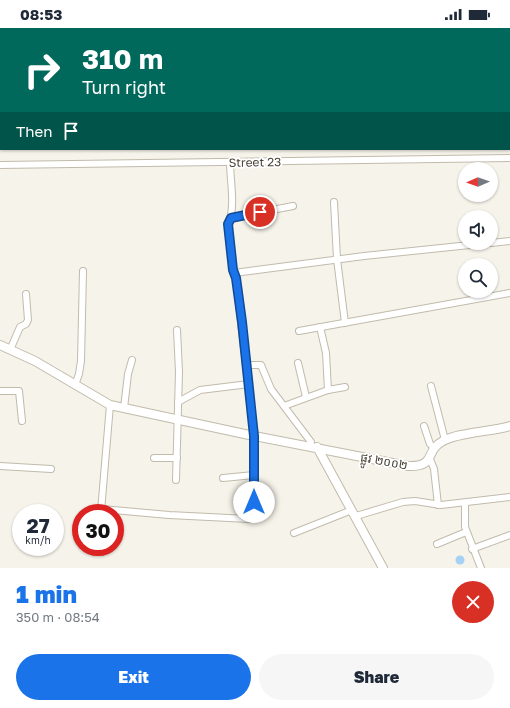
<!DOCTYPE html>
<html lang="en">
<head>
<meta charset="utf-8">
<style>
	:root { --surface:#fff; --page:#f6f6f7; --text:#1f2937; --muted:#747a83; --accent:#1a73e8 }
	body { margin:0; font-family:"Golos Text","Noto Sans Khmer",sans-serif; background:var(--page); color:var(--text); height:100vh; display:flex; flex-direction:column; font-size:15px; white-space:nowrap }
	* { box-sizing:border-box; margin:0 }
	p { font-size:13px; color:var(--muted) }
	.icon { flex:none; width:22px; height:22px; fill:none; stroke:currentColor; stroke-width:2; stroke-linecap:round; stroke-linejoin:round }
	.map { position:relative; height:540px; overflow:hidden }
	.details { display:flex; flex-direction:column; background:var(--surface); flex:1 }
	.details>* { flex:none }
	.guide { position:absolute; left:0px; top:0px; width:510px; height:122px; box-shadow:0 1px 3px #0004; background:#00695c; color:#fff; overflow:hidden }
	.needle { width:26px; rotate:268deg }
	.controls { position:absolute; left:458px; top:134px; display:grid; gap:8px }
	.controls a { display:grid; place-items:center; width:40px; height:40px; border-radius:50%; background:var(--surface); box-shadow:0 1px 3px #0004; font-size:20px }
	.speed { position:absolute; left:12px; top:476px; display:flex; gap:8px; font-size:20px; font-weight:700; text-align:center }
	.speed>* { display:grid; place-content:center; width:52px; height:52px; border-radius:50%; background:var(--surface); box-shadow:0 1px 3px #0004; line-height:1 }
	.speed small { font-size:10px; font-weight:400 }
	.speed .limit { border:6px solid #d22; background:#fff; color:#111 }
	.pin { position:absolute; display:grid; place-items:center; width:34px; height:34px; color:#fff; margin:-17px; border:2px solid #fff; border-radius:50%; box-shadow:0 1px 4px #0007 }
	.me { position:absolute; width:44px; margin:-22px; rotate:0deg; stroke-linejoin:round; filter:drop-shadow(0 0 3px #0008) }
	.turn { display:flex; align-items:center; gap:14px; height:84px; padding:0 16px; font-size:18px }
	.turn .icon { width:52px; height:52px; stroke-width:2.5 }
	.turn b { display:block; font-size:28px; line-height:34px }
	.then { display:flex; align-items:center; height:38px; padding:0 16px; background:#0003; gap:8px; font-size:15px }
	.round { display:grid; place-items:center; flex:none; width:42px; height:42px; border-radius:21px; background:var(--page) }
	.overview { display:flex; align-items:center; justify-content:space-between; height:68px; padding:0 16px }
	h1 { font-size:24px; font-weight:800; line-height:30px; color:var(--accent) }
	.button { display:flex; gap:8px; margin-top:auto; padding:8px 16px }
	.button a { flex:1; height:46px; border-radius:24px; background:var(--accent); color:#fff; font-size:16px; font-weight:800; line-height:46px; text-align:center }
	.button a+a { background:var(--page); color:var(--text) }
	.status { display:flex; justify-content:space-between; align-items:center; height:28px; padding:0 20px; background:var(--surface); direction:ltr }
	.status svg { height:11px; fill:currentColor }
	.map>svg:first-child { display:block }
	.green { fill:#cfebb2 }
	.water { fill:#a5d1f3 }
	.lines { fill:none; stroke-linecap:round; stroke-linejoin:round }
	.minor-casing { stroke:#c2bbac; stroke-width:8 }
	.tertiary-casing { stroke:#c2bbac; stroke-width:10 }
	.minor { stroke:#fff; stroke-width:6 }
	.tertiary { stroke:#fff; stroke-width:8 }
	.route-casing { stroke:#114b97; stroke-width:10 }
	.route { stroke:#1a73e8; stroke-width:7 }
	.labels { text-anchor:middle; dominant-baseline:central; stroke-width:3.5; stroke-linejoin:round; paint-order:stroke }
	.street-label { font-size:12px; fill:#4a4438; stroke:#fff }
</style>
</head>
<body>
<div class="status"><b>08:53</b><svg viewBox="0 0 49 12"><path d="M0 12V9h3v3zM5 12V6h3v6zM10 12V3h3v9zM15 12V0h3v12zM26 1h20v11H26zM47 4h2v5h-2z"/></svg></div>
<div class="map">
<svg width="510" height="540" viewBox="0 0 510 540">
	<rect width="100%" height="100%" fill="#f6f3ea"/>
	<path class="green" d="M0,0H395V1H1L0,61Z"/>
	<circle class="water" cx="460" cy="532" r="4.5"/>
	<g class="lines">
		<g class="minor-casing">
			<g id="minor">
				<path d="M509,73H510"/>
				<path d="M0,137L510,130"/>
				<path d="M334,174L337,231L345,295"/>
				<path d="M231,190L293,178"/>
				<path d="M491,215L510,213"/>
				<path d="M234,245L364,228L489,215"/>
				<path d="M320,299L326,325L328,362"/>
				<path d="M299,303L510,265"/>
				<path d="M10,322L20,299L26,296L28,292L26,266"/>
				<path d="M298,335L306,369"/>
				<path d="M247,337H261L271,361L311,414L310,418"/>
				<path d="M75,357L79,346L81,333L83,243"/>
				<path d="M431,358L445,412"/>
				<path d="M0,363H19L22,393"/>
				<path d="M178,374L200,362L249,356"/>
				<path d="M284,378L328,362L345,359"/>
				<path d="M124,380L128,346L132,332"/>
				<path d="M424,398L430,416L434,420"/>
				<path d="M154,430H177"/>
				<path d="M430,431L434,441L438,477"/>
				<path d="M0,438L51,441"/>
				<path d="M223,450L254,447"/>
				<path d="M176,452L179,344L177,302"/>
				<path d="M465,475V499L481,540"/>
				<path d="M102,481L169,487L249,491L254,487V408L236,250L233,242L228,196C236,179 230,153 230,134"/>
				<path d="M101,483L110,377"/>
				<path d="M356,488L403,474L415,473L441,477L510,469"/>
				<path d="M294,505L352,482"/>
				<path d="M437,516L466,504"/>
				<path d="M472,521L510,507"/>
			</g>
		</g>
		<g class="tertiary-casing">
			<g id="tertiary">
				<path d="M0,317L35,333L110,377L254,408L408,438C437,439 424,423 443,413C460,404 490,404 510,398"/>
				<path d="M317,419L383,540"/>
			</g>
		</g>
		<use href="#minor" class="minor"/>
		<use href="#tertiary" class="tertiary"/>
	</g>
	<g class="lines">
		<g class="route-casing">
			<path id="route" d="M254,474V408L242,294L236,250L233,242L228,196L231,190L260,184"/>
		</g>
		<use href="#route" class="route"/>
	</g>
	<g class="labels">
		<g class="street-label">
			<text transform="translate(255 134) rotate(-1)">Street 23</text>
			<text transform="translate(384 433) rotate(10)">ផ្លូវ ២០០២</text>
		</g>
	</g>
</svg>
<div class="controls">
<a><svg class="needle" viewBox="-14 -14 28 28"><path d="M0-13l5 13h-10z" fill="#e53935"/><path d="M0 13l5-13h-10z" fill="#747a83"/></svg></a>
<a><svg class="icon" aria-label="sound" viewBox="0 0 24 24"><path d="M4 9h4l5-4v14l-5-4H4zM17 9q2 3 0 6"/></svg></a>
<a><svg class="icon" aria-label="search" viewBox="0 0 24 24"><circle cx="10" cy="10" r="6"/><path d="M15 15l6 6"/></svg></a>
</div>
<div class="speed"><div>27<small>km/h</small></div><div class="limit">30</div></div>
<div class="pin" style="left:260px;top:184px;background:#d93025"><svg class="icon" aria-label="arrive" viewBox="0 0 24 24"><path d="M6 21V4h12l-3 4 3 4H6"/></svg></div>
<svg class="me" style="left:254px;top:474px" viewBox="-20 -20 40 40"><circle r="19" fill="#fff"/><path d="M0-13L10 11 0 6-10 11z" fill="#1a73e8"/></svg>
<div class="guide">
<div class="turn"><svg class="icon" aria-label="right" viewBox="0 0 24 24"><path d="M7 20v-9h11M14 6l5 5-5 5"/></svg><div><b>310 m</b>Turn right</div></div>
<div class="then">Then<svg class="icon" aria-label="arrive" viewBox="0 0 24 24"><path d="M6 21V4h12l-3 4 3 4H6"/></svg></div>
</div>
</div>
<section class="details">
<div class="overview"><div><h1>1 min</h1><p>350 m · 08:54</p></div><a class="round" style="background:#d93025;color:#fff"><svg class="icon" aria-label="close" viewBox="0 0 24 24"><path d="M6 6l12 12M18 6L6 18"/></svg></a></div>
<div class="button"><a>Exit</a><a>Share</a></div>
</section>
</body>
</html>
